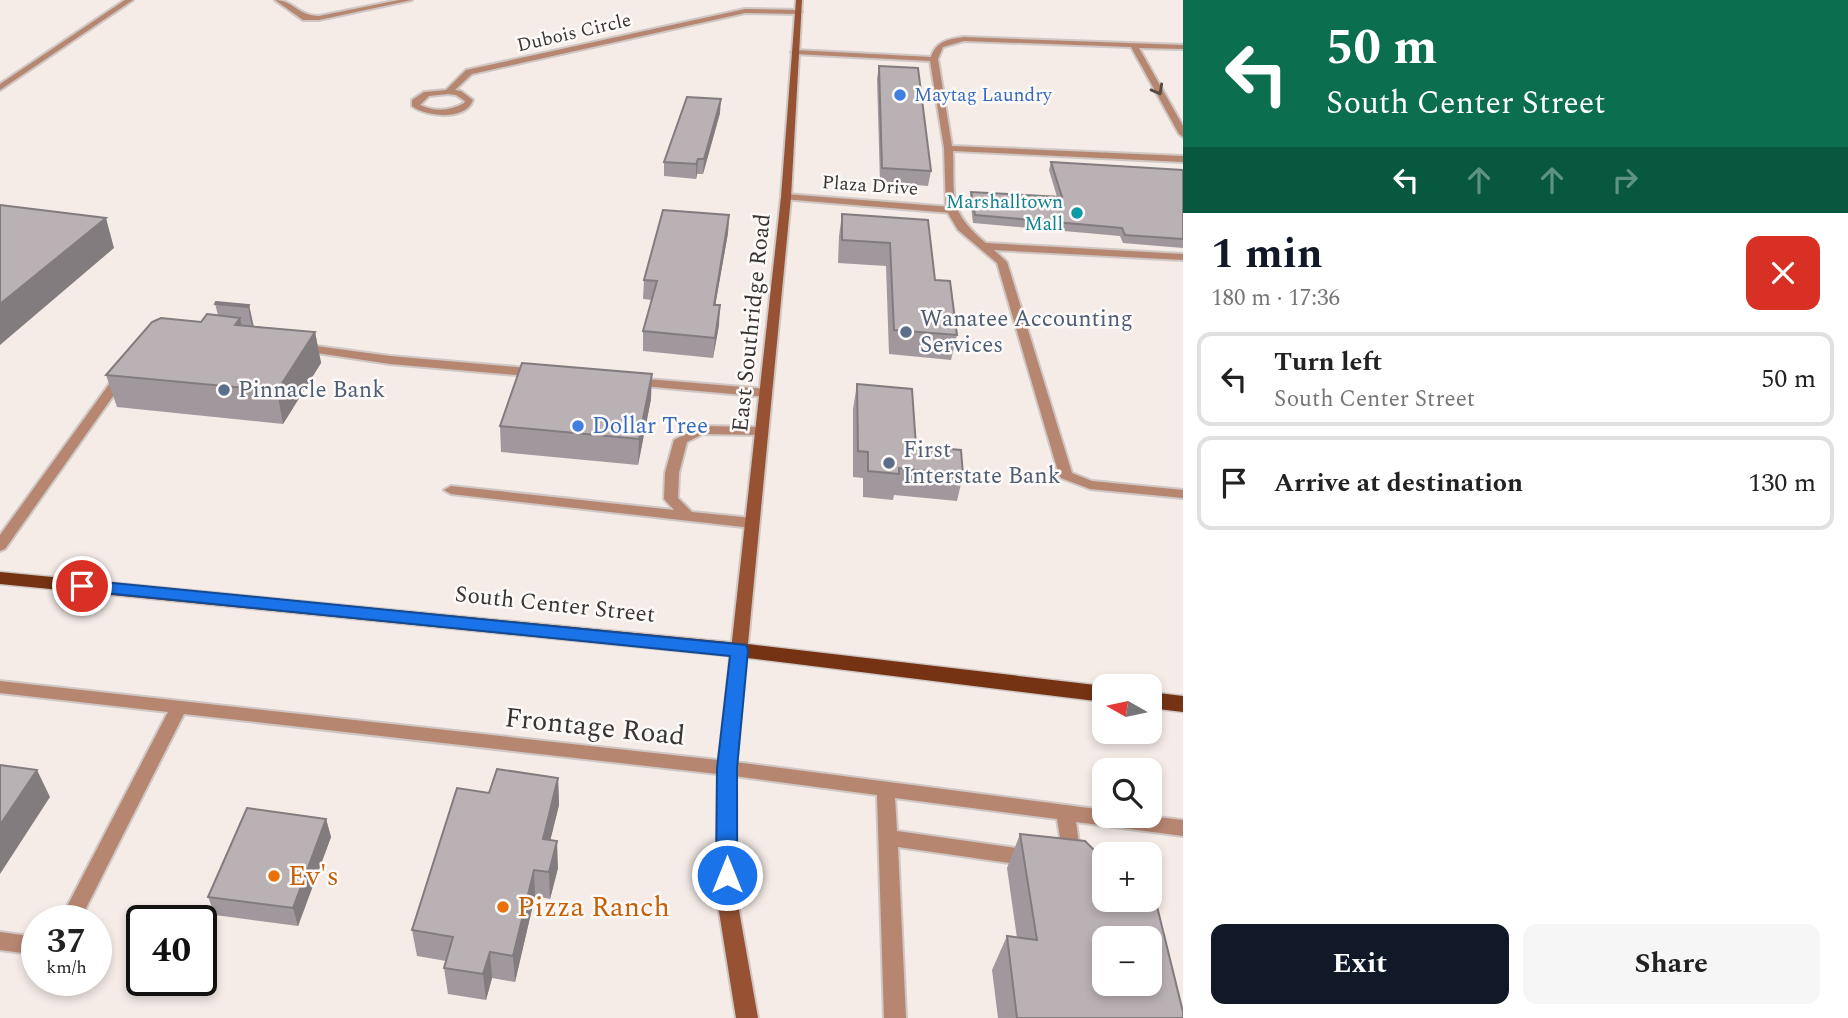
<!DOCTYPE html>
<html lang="en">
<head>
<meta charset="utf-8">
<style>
	:root { --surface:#fff; --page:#f6f6f6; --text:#222; --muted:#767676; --line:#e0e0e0; --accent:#111827 }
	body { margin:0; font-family:Spectral,serif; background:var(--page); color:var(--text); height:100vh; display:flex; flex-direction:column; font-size:26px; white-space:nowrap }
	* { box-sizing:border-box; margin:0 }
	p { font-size:23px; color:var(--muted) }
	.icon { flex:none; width:38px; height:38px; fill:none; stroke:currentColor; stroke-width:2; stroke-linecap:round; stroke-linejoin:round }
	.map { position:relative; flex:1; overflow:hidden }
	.sheet { display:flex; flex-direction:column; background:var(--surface); width:665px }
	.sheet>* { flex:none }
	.banner { background:#0b6e4f; color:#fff; overflow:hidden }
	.needle { width:46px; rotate:279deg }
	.tools { position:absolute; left:1092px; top:674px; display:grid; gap:14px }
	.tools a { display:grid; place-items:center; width:70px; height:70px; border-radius:14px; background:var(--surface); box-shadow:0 4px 10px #0003; font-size:35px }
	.speed { position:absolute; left:21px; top:905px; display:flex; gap:14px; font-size:35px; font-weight:700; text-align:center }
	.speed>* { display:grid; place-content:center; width:91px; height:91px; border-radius:50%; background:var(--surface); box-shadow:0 4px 10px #0003; line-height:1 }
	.speed small { font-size:18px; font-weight:400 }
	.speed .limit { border:4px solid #111; border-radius:10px; background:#fff; color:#111 }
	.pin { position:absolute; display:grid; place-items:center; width:60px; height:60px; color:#fff; margin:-30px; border:4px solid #fff; border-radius:50%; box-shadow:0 2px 7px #0007 }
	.me { position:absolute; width:77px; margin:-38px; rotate:0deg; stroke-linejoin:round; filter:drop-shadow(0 0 5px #0008) }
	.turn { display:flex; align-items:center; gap:24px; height:147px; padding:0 28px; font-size:32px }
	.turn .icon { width:91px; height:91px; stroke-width:2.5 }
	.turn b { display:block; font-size:49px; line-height:60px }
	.lanes { display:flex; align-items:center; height:66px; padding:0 28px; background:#0003; justify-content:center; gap:35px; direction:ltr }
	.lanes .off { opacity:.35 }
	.round { display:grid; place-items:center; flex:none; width:74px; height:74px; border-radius:14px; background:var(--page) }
	.head { display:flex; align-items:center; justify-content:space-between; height:119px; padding:0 28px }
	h1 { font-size:42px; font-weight:700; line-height:52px; color:var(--accent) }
	.cta { display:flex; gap:14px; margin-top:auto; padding:14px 28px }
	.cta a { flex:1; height:80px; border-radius:14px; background:var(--accent); color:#fff; font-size:28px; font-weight:700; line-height:80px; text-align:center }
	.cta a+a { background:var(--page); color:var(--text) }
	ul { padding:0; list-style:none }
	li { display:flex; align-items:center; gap:21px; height:94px; margin:0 14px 10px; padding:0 14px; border:4px solid var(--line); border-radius:14px }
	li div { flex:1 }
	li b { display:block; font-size:26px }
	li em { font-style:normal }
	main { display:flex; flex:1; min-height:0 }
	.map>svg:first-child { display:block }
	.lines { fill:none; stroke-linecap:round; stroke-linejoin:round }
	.lane-casing { stroke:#cfc7c4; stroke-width:4 }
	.street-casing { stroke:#cfc7c4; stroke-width:4 }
	.secondary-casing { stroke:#cfc7c4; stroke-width:4 }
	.primary-casing { stroke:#cfc7c4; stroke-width:3 }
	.lane { fill:#b68671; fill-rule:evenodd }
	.street { fill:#b68671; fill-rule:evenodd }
	.secondary { fill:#975233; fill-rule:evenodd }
	.primary { fill:#753313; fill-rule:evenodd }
	.wall { fill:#a0989c }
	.shaded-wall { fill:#827c7f }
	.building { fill:#bab1b5; stroke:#827c7f; stroke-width:2; fill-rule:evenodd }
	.oneway { stroke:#574842 }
	.route { fill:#1a73e8; stroke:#114b97; stroke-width:2 }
	.shop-dot { fill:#3f7fe0; stroke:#fefaf9; stroke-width:2.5 }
	.culture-dot { fill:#0f9aa8; stroke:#fefaf9; stroke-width:2.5 }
	.service-dot { fill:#5c6f8a; stroke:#fefaf9; stroke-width:2.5 }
	.food-dot { fill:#e8710a; stroke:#fefaf9; stroke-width:2.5 }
	.labels { text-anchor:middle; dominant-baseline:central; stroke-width:5; stroke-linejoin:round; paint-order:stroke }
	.far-street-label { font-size:19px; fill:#373432; stroke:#fefaf9 }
	.far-shop-label { font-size:19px; fill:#366cbe; stroke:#fefaf9; text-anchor:start }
	.far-culture-label { font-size:19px; fill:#0d838f; stroke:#fefaf9; text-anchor:end }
	.service-label { font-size:23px; fill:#4e5e75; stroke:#fefaf9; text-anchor:start }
	.street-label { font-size:23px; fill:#373432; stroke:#fefaf9 }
	.shop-label { font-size:23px; fill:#366cbe; stroke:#fefaf9; text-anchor:start }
	.near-street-label { font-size:28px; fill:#373432; stroke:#fefaf9 }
	.near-food-label { font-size:28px; fill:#c56008; stroke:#fefaf9; text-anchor:start }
</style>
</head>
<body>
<main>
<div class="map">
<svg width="1183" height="1018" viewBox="0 0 1183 1018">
	<rect width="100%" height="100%" fill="#f5ece8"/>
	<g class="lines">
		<g class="lane-casing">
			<g id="lane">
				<path d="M275,0C293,0 298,16 319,16L399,0H412L319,20H303Z"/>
				<path d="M964,37L1183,45V49L1139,48L1183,126V137L1179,134L1131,47L964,41L943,47L938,59L952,146L1183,156V162L953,151C955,198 947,210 986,243L1183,254V260L994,250L1007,262L1072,473L1092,481L1183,490V498L1090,489L1061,478L1059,475L997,263L958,230L946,210L944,148L930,61L795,54L791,52L795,50L931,57C936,41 949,39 964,37Z"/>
				<path d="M301,344L390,356L538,369L544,373L538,377L390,364L297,350L295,348Z"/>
				<path d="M122,371L128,375L5,549L0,551V535L118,372Z"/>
				<path d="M635,378L766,389L772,393L766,397L631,385L629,382Z"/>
				<path d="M701,426L762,427L768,431L762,435L703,434L687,442L679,473L678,498L692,512L752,518L759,523L757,526L752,528L451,494L444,490L451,486L674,510L664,499L665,473L674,440Z"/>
				<path d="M0,681L727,761L1104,810V816H1147L1183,820V836L1076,822L1080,850L1075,864L1068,866L1061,864L1059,858L1062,850L1057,819L895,798L897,831L1031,850L1038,852L1040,858L1038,864L1031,866L898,847L906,1018H884L877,795L727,775L184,714L80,920H60L168,712L0,693Z"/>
				<path d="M0,932L37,937V955L0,950Z"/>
			</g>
		</g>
		<g class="street-casing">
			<g id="street">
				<path d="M125,0H133L0,90V84Z"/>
				<path d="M745,9L798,10L802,12L798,14L745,13L472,74L455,90L461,91L473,100C466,121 426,117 412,106V100L424,92L446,90L466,70ZM448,94L456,95L465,101L464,103C450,111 435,112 420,105L429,96Z"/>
				<path d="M786,194L951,207L956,210L951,213L783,199V195Z"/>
			</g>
		</g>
		<g class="secondary-casing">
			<path id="secondary" d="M796,0H802L791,197L736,768L737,899L758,1018H736L717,899L718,768L781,197Z"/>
		</g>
		<g class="primary-casing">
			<g id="primary">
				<path d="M0,572L739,643L1104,686V702L739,657L0,584Z"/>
				<path d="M1150,692L1183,696V712L1150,708Z"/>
			</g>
		</g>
		<use href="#lane" class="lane"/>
		<use href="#street" class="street"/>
		<use href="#secondary" class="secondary"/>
		<use href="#primary" class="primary"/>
	</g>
	<g class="wall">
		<path d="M879,66L931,171L928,186L880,182L877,79Z"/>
		<path d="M720,113L703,174H697L696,179L664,176V162Z"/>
		<path d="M1051,162L1183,170V248L1123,243L1120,236L973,223L970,199L971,192L1057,197L1049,170Z"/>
		<path d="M842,214L928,220L935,280L957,335L951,360L889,354L886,266L838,263L839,236Z"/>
		<path d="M729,215L728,233L715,305L719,325L713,358L643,351V331L652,300L643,299L644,280Z"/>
		<path d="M215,304L249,305L253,326L315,332L321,363L283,424L117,407L106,375L201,322L218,315Z"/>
		<path d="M857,384L916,446L963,475L957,501L894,495L893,500L863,497V478L853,477V409Z"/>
		<path d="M651,399L638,465L501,452L500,426Z"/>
		<path d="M558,778L559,805L550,840L558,868L550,899L535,896L515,982L492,978L486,1000L448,994L444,968L446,961L417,956L412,930L489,793Z"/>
		<path d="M326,819L331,837L298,926L215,915L208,897Z"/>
		<path d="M1020,834L1183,1018H998L992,970L1007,936L1017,938L1007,868Z"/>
	</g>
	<g class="shaded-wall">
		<path d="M721,99L720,113L703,174L704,159Z"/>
		<path d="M698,159L697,174L696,179V164Z"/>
		<path d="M729,215L728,233L712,324L714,305Z"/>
		<path d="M106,218L114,248L0,345V304Z"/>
		<path d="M249,305L256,336L254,338L248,307Z"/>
		<path d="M720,305L719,325L713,358L715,338Z"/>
		<path d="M240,318L247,349L235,325Z"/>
		<path d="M315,332L321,363L283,424L277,391Z"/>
		<path d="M652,374L651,399L638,465L639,439Z"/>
		<path d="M37,770L50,797L0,874V825Z"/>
		<path d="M558,778L559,805L544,866L543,839Z"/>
		<path d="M326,819L331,837L298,926L293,908Z"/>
		<path d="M557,841L558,868L550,899L549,872Z"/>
		<path d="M534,870L535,896L515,982L513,956Z"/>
		<path d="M490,952L492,978L486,1000L483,974Z"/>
	</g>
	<g class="building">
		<path d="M879,66L918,68L931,171L882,168Z"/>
		<path d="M687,97L721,99L704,159H698L696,164L664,162Z"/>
		<path d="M1051,162L1183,170V239L1125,235L1122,228L975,215L971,192L1062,197Z"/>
		<path d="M0,205L106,218L0,304Z"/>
		<path d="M663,210L729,215L714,305H720L715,338L643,331L657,281L644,280Z"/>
		<path d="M842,214L928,220L935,280L950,281L957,335L894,330L890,243L842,240Z"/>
		<path d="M216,302L249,305L248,307L215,304Z"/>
		<path d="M207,314L240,318L235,325L315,332L277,391L106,375L152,322L161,318L201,322Z"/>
		<path d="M522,363L652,374L639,439L500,426Z"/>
		<path d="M857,384L912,389L916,446L961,450L963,475L899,468V474L868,471V452L858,451Z"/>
		<path d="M0,765L37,770L0,825Z"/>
		<path d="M497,769L558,778L543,839L557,841L549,872L534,870L513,956L490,952L483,974L444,968L453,937L412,930L457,788L489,793Z"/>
		<path d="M247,808L326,819L293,908L208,897Z"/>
		<path d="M1020,834L1085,841L1095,851L1104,854V900H1150V878L1183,1012V1018H1017L1007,936L1037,940ZM1104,938H1150V984H1104Z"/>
		<path d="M1117,845L1142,848L1144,854H1104L1112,852Z"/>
	</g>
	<defs><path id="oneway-chevron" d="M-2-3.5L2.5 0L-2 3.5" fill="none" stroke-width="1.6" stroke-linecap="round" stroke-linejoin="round" transform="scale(1.75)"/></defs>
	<use class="oneway" href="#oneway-chevron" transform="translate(1158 90) rotate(61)"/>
	<path class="route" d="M82,580L746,645L748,650L737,768V875L734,882L727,885L719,882L716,875L717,768L730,656L76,590L74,586Z"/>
	<g class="shop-dot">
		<circle cx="900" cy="95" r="7"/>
		<circle cx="578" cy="426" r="7"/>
	</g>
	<circle class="culture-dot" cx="1077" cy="213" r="7"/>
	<g class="service-dot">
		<circle cx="906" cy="332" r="7"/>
		<circle cx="224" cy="390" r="7"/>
		<circle cx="889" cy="463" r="7"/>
	</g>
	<g class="food-dot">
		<circle cx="274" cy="876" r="7"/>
		<circle cx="503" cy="907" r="7"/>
	</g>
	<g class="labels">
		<g class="far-street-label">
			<text transform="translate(574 33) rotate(-13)">Dubois Circle</text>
			<text transform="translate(870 186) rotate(4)">Plaza Drive</text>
		</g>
		<g class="far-shop-label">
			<text x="914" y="95">Maytag Laundry</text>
		</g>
		<g class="far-culture-label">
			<text x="1063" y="202">Marshalltown<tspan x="1063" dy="22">Mall</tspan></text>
		</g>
		<g class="service-label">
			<text x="920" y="319">Wanatee Accounting<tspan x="920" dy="26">Services</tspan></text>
			<text x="238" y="390">Pinnacle Bank</text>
			<text x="903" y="450">First<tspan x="903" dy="26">Interstate Bank</tspan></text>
		</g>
		<g class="street-label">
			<text transform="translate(752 323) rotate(-84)">East Southridge Road</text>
			<text transform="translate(555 605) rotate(6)">South Center Street</text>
		</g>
		<g class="shop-label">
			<text x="592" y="426">Dollar Tree</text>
		</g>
		<g class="near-street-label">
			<text transform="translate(595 727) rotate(6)">Frontage Road</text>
		</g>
		<g class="near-food-label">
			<text x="288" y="876">Ev's</text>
			<text x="517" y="907">Pizza Ranch</text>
		</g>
	</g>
</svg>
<div class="tools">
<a><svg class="needle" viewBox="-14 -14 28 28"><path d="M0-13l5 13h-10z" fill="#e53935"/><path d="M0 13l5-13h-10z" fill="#767676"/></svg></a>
<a><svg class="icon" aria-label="search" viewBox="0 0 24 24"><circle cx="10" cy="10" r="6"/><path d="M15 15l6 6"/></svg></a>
<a>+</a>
<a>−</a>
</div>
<div class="speed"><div>37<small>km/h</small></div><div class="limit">40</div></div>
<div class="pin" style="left:82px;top:586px;background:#d93025"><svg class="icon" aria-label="arrive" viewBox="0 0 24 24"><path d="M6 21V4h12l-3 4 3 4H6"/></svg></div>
<svg class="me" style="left:727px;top:875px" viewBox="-20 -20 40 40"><circle r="17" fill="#1a73e8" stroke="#fff" stroke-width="3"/><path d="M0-11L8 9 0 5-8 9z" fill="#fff"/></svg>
</div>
<section class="sheet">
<div class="banner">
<div class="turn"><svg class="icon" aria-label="left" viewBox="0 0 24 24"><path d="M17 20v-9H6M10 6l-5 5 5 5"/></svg><div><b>50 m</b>South Center Street</div></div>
<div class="lanes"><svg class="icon" aria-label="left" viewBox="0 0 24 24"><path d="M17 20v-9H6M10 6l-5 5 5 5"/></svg><svg class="icon off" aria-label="ahead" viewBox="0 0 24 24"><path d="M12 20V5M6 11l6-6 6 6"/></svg><svg class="icon off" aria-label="ahead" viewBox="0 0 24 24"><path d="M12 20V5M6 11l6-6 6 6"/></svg><svg class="icon off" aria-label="right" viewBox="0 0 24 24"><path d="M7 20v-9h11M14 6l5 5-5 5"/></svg></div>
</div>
<div class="head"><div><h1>1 min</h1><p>180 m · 17:36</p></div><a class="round" style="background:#d93025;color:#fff"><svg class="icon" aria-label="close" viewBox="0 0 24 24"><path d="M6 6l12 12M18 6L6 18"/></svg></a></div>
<ul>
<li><svg class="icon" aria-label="left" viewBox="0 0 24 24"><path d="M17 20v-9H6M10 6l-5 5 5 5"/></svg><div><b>Turn left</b><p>South Center Street</p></div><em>50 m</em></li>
<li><svg class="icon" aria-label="arrive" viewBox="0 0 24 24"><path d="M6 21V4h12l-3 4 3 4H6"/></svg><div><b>Arrive at destination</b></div><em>130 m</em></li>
</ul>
<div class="cta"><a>Exit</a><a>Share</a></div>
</section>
</main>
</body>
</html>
